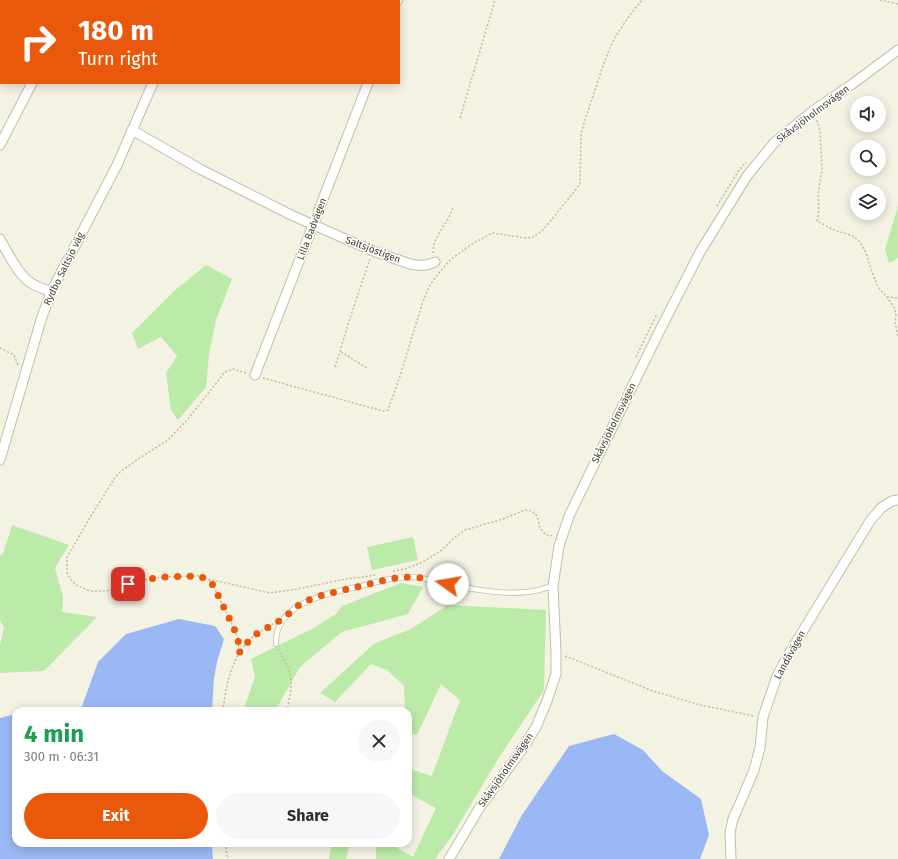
<!DOCTYPE html>
<html lang="en">
<head>
<meta charset="utf-8">
<style>
	:root { --surface:#fff; --page:#f7f7f7; --text:#2b2b33; --muted:#7c7c81; --accent:#ea580c }
	body { margin:0; font-family:"Fira Sans",sans-serif; background:var(--page); color:var(--text); height:100vh; display:flex; flex-direction:column; font-size:15px; white-space:nowrap }
	* { box-sizing:border-box; margin:0 }
	p { font-size:13px; color:var(--muted) }
	.icon { flex:none; width:22px; height:22px; fill:none; stroke:currentColor; stroke-width:2; stroke-linecap:round; stroke-linejoin:round }
	.map { position:relative; flex:1; overflow:hidden }
	.side { position:absolute; left:12px; top:707px; width:400px; height:140px; display:flex; flex-direction:column; background:var(--surface); border-radius:12px; box-shadow:0 2px 10px #0003 }
	.side>* { flex:none }
	.banner { position:absolute; left:0px; top:0px; width:400px; height:84px; box-shadow:0 2px 10px #0003; background:#ea580c; color:#fff; overflow:hidden }
	.buttons { position:absolute; left:850px; top:96px; display:grid; gap:8px }
	.buttons a { display:grid; place-items:center; width:36px; height:36px; border-radius:50%; background:var(--surface); box-shadow:0 2px 10px #0003; font-size:20px }
	.pin { position:absolute; display:grid; place-items:center; width:34px; height:34px; color:#fff; margin:-17px; border-radius:8px; box-shadow:0 2px 6px #0006 }
	.me { position:absolute; width:44px; margin:-22px; rotate:283deg; stroke-linejoin:round; filter:drop-shadow(0 0 3px #0008) }
	.turn { display:flex; align-items:center; gap:14px; height:84px; padding:0 12px; font-size:18px }
	.turn .icon { width:52px; height:52px; stroke-width:2.5 }
	.turn b { display:block; font-size:28px; line-height:34px }
	.round { display:grid; place-items:center; flex:none; width:42px; height:42px; border-radius:21px; background:var(--page) }
	.headline { display:flex; align-items:center; justify-content:space-between; height:68px; padding:0 12px }
	h1 { font-size:24px; font-weight:700; line-height:30px; color:#1e9e55 }
	.action { display:flex; gap:8px; margin-top:auto; padding:8px 12px }
	.action a { flex:1; height:46px; border-radius:24px; background:var(--accent); color:#fff; font-size:16px; font-weight:700; line-height:46px; text-align:center }
	.action a+a { background:var(--page); color:var(--text) }
	.map>svg:first-child { display:block }
	.green { fill:#bceaa9 }
	.water { fill:#9ab8f4 }
	.lines { fill:none; stroke-linecap:round; stroke-linejoin:round }
	.service-casing { stroke:#c1bfa8; stroke-width:6 }
	.minor-casing { stroke:#c1bfa8; stroke-width:11 }
	.path { stroke:#c1bd95; stroke-width:1.5; stroke-dasharray:2 2; stroke-linecap:butt }
	.service { stroke:#fff; stroke-width:4.5 }
	.minor { stroke:#fff; stroke-width:9 }
	.route { stroke:#ea580c; stroke-width:7; stroke-dasharray:0 12.6 }
	.labels { text-anchor:middle; dominant-baseline:central; stroke-width:3; stroke-linejoin:round; paint-order:stroke }
	.street-label { font-size:10px; fill:#454233; stroke:#fff }
</style>
</head>
<body>
<div class="map">
<svg width="898" height="859" viewBox="0 0 898 859">
	<rect width="100%" height="100%" fill="#f3f2e3"/>
	<g class="green">
		<path d="M898,206V258L889,263L885,249Z"/>
		<path d="M206,265L232,279L216,320L209,354L206,387L178,420L171,410L166,373L177,356L161,337L138,349L132,333L174,291Z"/>
		<path d="M12,525L69,545L55,568L63,597L62,612L97,617L44,671L0,673V645L4,628L0,620V555L3,554Z"/>
		<path d="M413,537L418,560L372,570L367,547Z"/>
		<path d="M401,583L423,587L408,614L342,632L300,667L275,711H243L255,677L251,659L312,629L336,614L342,606Z"/>
		<path d="M448,605L546,610L544,690L500,756L452,836L435,859H376V843H388L413,857L436,808L408,793V772L409,769L432,776L460,700L441,684L417,735L408,733V711H405L404,686L387,670L371,664L335,702L320,693L375,643L411,629Z"/>
		<path d="M332,843H350L346,859H329Z"/>
	</g>
	<g class="water">
		<path d="M179,619L215,626L224,639L217,662L214,678L212,711H79L81,709L98,662L126,634Z"/>
		<path d="M16,714V843H213L212,848L213,859H0V718Z"/>
		<path d="M614,734L643,750L662,771L701,799L709,835L700,859H499L522,815L569,746Z"/>
	</g>
	<g class="lines">
		<g class="service-casing">
			<path id="service" d="M276,644C274,602 330,593 361,586C376,582 393,577 409,577C425,577 441,583 457,586C483,591 512,596 539,590C543,589 548,587 553,586"/>
		</g>
		<g class="minor-casing">
			<g id="minor">
				<path d="M73,1L74,0"/>
				<path d="M189,1V0"/>
				<path d="M397,1L398,0"/>
				<path d="M132,130L200,169L291,215L373,251L410,264C420,266 426,266 435,262"/>
				<path d="M0,145L32,83"/>
				<path d="M0,239C7,252 19,276 31,283C37,287 45,289 51,292"/>
				<path d="M255,375L368,83"/>
				<path d="M0,460L41,320L51,292L117,165L153,83"/>
				<path d="M449,859L480,807L521,751L536,727L547,701L556,674V652L553,586L559,546L569,516L587,479L659,332L700,252L747,176L774,143L814,110L851,85L898,50"/>
				<path d="M731,859L730,832L733,819L744,794L754,770L760,748L763,717L777,676L790,652L837,575L870,521L881,508L892,501L898,500"/>
			</g>
		</g>
		<g class="path">
			<path d="M880,0L898,4"/>
			<path d="M460,118L495,0"/>
			<path d="M817,120L820,131L822,170L818,195L819,210L817,221L834,230L853,236L860,242L866,253L872,272L878,287L887,297L894,307L896,315L895,322L898,337"/>
			<path d="M717,206L739,170L746,162"/>
			<path d="M433,253L434,243L438,235L448,219L453,208"/>
			<path d="M887,297L898,298"/>
			<path d="M0,348L14,355L18,365"/>
			<path d="M341,352L367,368"/>
			<path d="M636,357L657,314"/>
			<path d="M335,367L351,315L370,259"/>
			<path d="M246,373L233,369L225,372L188,419L168,440L138,459L120,472L114,479L91,516L67,557V572L71,580L76,585L90,591H106L149,579L162,577L198,576L208,579L270,593L297,589L346,579L363,577L375,575"/>
			<path d="M263,378L383,411L388,410L400,376L423,301L430,285L438,274L451,259L472,244L492,233L526,238L533,237L543,230L573,193L580,184L581,134L584,123L603,66L612,43L617,34L630,15L642,0"/>
			<path d="M393,571L405,569L423,562L442,550L454,538L465,530L503,519L525,510L532,511L537,516L540,528L546,535L554,536"/>
			<path d="M209,580L213,585L232,624L238,638L239,653"/>
			<path d="M278,649C283,658 289,666 290,676C293,687 289,700 287,711"/>
			<path d="M565,656L653,691L700,705L754,716"/>
			<path d="M223,711C226,684 232,653 255,635C261,631 267,627 273,624"/>
			<path d="M226,843V850L228,859"/>
		</g>
		<use href="#service" class="service"/>
		<use href="#minor" class="minor"/>
	</g>
	<g class="lines">
		<path class="route" d="M128,584L149,579L162,577L198,576L208,579L213,585L232,624L238,638L239,653L247,643L255,635L284,618L295,608L303,602L323,595L386,580L401,577L423,578L448,584"/>
	</g>
	<g class="labels">
		<g class="street-label">
			<text transform="translate(813 114) rotate(-37)">Skåvsjöholmsvägen</text>
			<text transform="translate(312 229) rotate(-69)">Lilla Badvägen</text>
			<text transform="translate(373 250) rotate(21)">Saltsjöstigen</text>
			<text transform="translate(64 269) rotate(-64)">Rydbo Saltsjö väg</text>
			<text transform="translate(614 423) rotate(-64)">Skåvsjöholmsvägen</text>
			<text transform="translate(790 655) rotate(-61)">Landåvägen</text>
			<text transform="translate(506 770) rotate(-55)">Skåvsjöholmsvägen</text>
		</g>
	</g>
</svg>
<div class="buttons">
<a><svg class="icon" aria-label="sound" viewBox="0 0 24 24"><path d="M4 9h4l5-4v14l-5-4H4zM17 9q2 3 0 6"/></svg></a>
<a><svg class="icon" aria-label="search" viewBox="0 0 24 24"><circle cx="10" cy="10" r="6"/><path d="M15 15l6 6"/></svg></a>
<a><svg class="icon" aria-label="layers" viewBox="0 0 24 24"><path d="M12 4l9 5-9 5-9-5zM3 14l9 5 9-5"/></svg></a>
</div>
<div class="pin" style="left:128px;top:584px;background:#d93025"><svg class="icon" aria-label="arrive" viewBox="0 0 24 24"><path d="M6 21V4h12l-3 4 3 4H6"/></svg></div>
<svg class="me" style="left:448px;top:584px" viewBox="-20 -20 40 40"><circle r="19" fill="#fff"/><path d="M0-13L10 11 0 6-10 11z" fill="#ea580c"/></svg>
<div class="banner">
<div class="turn"><svg class="icon" aria-label="right" viewBox="0 0 24 24"><path d="M7 20v-9h11M14 6l5 5-5 5"/></svg><div><b>180 m</b>Turn right</div></div>
</div>
<section class="side">
<div class="headline"><div><h1>4 min</h1><p>300 m · 06:31</p></div><a class="round"><svg class="icon" aria-label="close" viewBox="0 0 24 24"><path d="M6 6l12 12M18 6L6 18"/></svg></a></div>
<div class="action"><a>Exit</a><a>Share</a></div>
</section>
</div>
</body>
</html>
